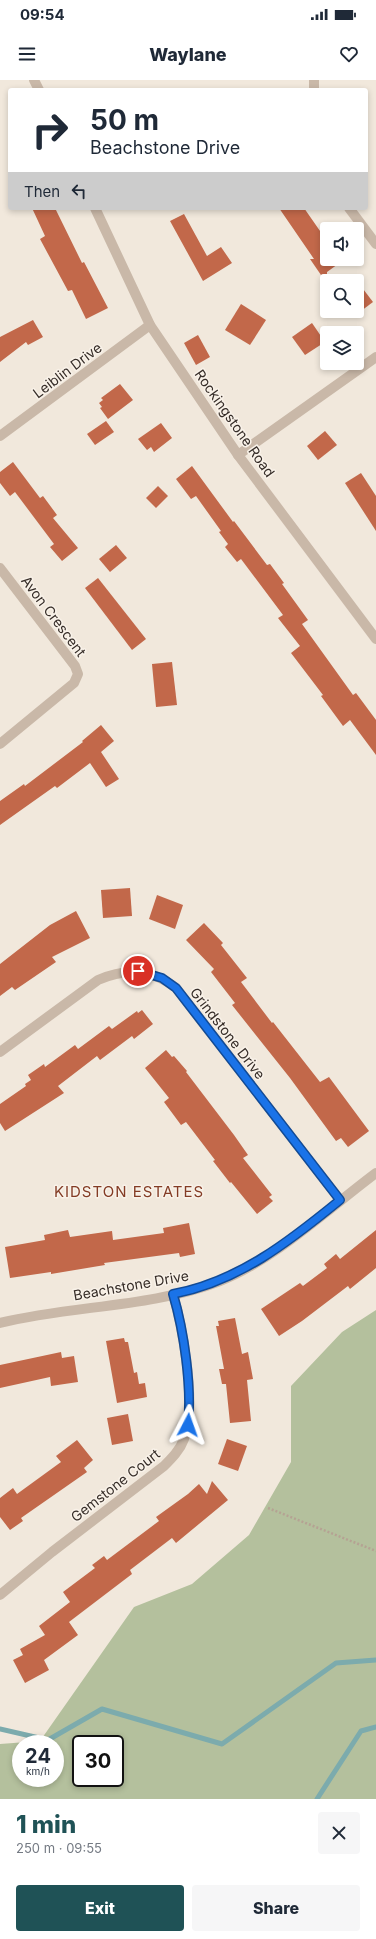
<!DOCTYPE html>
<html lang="en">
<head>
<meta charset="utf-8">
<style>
	:root { --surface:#fff; --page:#f6f6f7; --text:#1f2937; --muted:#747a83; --accent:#1f5256 }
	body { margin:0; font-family:Inter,sans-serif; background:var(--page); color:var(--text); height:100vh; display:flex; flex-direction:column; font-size:15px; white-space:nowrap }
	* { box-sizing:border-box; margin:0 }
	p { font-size:13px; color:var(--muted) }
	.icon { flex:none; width:22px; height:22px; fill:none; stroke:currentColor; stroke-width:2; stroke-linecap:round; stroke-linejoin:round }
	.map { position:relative; height:1719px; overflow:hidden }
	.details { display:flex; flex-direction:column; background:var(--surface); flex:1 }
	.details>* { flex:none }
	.hud { position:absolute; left:8px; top:8px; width:360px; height:122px; border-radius:4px; box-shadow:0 2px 6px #0003; background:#fff; color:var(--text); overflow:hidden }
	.controls { position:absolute; left:320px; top:142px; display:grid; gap:8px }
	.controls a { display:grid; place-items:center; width:44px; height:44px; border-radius:4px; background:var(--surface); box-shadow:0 2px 6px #0003; font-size:20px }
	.speed { position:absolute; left:12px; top:1655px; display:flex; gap:8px; font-size:20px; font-weight:700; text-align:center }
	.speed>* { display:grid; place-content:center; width:52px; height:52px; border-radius:50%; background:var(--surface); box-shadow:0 2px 6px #0003; line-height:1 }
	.speed small { font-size:10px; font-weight:400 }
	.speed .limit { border:2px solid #111; border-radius:6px; background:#fff; color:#111 }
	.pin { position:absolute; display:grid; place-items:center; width:34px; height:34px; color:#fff; margin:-17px; border:2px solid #fff; border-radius:50%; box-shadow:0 1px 4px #0007 }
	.me { position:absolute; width:44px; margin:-22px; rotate:4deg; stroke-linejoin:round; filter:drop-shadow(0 0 3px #0008) }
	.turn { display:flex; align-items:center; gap:14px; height:84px; padding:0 16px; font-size:18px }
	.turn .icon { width:52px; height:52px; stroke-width:2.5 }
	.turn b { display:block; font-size:28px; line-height:34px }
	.then { display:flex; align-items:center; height:38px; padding:0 16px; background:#0003; gap:8px; font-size:15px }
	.round { display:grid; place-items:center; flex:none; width:42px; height:42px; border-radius:4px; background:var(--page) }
	.summary { display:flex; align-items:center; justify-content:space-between; height:68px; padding:0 16px }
	h1 { font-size:24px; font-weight:800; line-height:30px; color:var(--accent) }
	.button { display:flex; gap:8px; margin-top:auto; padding:8px 16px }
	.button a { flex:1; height:46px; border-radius:4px; background:var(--accent); color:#fff; font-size:16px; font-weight:800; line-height:46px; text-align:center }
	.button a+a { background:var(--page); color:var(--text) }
	.status { display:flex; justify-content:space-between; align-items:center; height:28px; padding:0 20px; background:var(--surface); direction:ltr }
	.status svg { height:11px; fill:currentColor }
	header { display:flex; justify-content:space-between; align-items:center; height:52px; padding:0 16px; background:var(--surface); font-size:18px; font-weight:800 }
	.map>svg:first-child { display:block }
	.green { fill:#b4c09d; fill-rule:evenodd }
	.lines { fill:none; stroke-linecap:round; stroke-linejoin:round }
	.stream { stroke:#7cabad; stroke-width:5 }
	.building { fill:#c2684a }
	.path { stroke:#b5a293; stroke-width:2.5; stroke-dasharray:2 2; stroke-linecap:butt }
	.minor { stroke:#c9b8a8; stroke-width:10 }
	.tertiary { stroke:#c9b8a8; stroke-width:10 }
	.route-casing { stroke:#114b97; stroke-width:10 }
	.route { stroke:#1a73e8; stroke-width:7 }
	.labels { text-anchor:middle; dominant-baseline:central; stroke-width:3; stroke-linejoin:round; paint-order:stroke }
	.street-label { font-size:14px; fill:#362d28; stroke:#f9f2e9 }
	.neighbourhood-label { font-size:15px; letter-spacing:1px; fill:#833b24; stroke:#f9f2e9 }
</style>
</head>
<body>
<div class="status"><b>09:54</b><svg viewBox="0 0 49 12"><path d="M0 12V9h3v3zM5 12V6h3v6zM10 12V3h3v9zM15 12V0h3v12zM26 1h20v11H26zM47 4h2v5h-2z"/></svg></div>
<header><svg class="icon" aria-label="menu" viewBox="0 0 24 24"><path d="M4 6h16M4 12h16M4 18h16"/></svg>Waylane<svg class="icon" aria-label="heart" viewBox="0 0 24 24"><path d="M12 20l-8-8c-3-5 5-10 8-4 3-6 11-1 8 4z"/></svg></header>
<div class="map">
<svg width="376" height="1719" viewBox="0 0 376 1719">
	<rect width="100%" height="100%" fill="#f1e8dc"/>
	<path class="green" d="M376,1230V1719H0V1664L40,1661L134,1527L192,1504L249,1455L291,1382V1306L342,1252ZM21,1664H55V1698H21ZM81,1664H115V1698H81Z"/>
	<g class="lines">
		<g class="stream">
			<path d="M0,1649L48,1660L102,1629L222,1664L336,1583L376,1580"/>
			<path d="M317,1719L361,1651L376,1647"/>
		</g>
	</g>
	<g class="building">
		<path d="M32,128H55L82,183L84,182L108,228L86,239L72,210L68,211L40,159L45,156Z"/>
		<path d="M279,128H304L327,161V179H345L327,192V198L324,194L321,195L310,179H314Z"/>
		<path d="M184,134L207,176L221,167L232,183L203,201L170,141Z"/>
		<path d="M357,201L373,222L357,234Z"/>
		<path d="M241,224L266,240L250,265L225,250Z"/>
		<path d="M33,240L43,257L28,265L26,262L0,282V257Z"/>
		<path d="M312,243L325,262L305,275L292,257Z"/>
		<path d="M198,255L210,277L196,285L184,263Z"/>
		<path d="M120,304L133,320L108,339L100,328L102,327L99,323L103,320L101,318Z"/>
		<path d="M106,341L114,352L95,365L87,354Z"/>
		<path d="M161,343L172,358L154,372L151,367L147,370L138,359Z"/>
		<path d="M325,351L337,365L318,380L307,366Z"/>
		<path d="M13,382L40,418L43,416L57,435L53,438L78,468L62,481L50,467L54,464L15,412L10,416L0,403V392Z"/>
		<path d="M192,386L233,442L234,441L267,485L270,484L284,503L282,504L308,540L302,544L353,615L356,613L376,640V675L350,640L343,646L321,616L323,615L291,573L300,566L278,538L283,535L241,479L237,482L225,467L228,464L219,452L221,451L196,416L191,419L176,399Z"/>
		<path d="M361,393L376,416V451L345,403Z"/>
		<path d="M158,406L168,416L156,428L146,418Z"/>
		<path d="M116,465L127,478L110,492L99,479Z"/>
		<path d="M98,498L146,559L132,570L85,508Z"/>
		<path d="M172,582L177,625L156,627L152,584Z"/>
		<path d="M101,645L114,661L101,672L119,699L106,707L90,683L57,708L55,706L0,745V721L24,704L25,706L83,662L82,661Z"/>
		<path d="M130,808L132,836L103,838L101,810Z"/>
		<path d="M157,815L183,825L175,849L149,839Z"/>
		<path d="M76,831L90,858L52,877L56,882L15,910L12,907L0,916V884L50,845Z"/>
		<path d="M204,843L223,863L221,865L247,898L241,902L272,943L273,942L320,1002L329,997L369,1051L348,1067L341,1058L336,1061L290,998L232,925L235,923L211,892L214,889L186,860Z"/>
		<path d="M142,930L153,944L134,959L132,956L100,980L97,976L58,1006L64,1013L5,1051L0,1043V1024L26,1006L25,1004L31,1000L28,995L44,984L45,987L75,965L78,969L109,946L112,949L137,931L138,933Z"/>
		<path d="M166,970L172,977L174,976L187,991L186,992L234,1055L248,1075L243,1078L272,1115L269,1117L273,1121L257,1134L231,1102L230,1103L213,1081L215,1080L186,1042L181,1045L164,1022L169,1018L145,988Z"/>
		<path d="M189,1143L195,1174L180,1177L179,1173L104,1183L105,1185L51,1194V1192L10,1198L5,1167L45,1160L44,1155L68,1150L70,1157L112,1151L113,1160L164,1153L163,1148Z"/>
		<path d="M376,1150V1188L350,1209L348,1206L302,1241L279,1256L261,1229L300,1203L303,1206L327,1188L324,1184L336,1174L340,1179Z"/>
		<path d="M235,1238L242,1274L248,1272L253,1299L247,1300L251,1341L230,1343L226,1304H222L219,1289H224L216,1246H219L218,1241Z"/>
		<path d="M124,1258L125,1262H128L134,1293L137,1292L139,1304L145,1303L147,1317L117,1323L106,1261Z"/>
		<path d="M61,1272L62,1278L74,1276L78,1302L51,1306L50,1297L0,1308V1285Z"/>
		<path d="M128,1334L133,1361L112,1365L107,1338Z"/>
		<path d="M227,1359L247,1366L238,1391L218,1384Z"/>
		<path d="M77,1360L93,1380L84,1388L87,1392L21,1438L23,1441L10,1450L0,1437V1418L13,1408L17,1414L61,1382L56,1376Z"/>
		<path d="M212,1401L228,1420L176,1463L172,1458L130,1490L132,1494L69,1542L78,1555L44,1580L49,1590L25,1603L13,1580L23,1575L20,1569L45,1555L39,1546L70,1522L63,1512L95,1488L92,1485L104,1476L107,1480L159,1441L156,1437L188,1414L199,1404L207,1414Z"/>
	</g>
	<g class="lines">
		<path class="path" d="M268,1428L376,1471"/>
		<g class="minor">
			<path d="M314,10V0"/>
			<path d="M349,128L376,164"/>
			<path d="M238,375L376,277"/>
			<path d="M0,488L75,586L78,594L74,603L0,664"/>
			<path d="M0,972L98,900C125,888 151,888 176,908L340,1120"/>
			<path d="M0,1243C72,1225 150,1228 220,1201C274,1180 329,1128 376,1093"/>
			<path d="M0,1515L52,1472L164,1386C172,1378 180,1370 184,1359C197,1326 183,1249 173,1214"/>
		</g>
		<g class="tertiary">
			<path d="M34,0L39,10"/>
			<path d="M95,128L150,245L238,375L376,559"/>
			<path d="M0,356L150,245"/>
		</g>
	</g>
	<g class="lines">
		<g class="route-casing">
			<path id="route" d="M138,891L162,898L176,908L340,1120C290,1161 238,1202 173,1214C184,1251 192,1307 188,1345"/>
		</g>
		<use href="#route" class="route"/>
	</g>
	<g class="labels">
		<g class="street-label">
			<text transform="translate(67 290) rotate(-37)">Leiblin Drive</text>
			<text transform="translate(235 343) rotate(55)">Rockingstone Road</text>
			<text transform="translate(54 536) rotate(53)">Avon Crescent</text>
			<text transform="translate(228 953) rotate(52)">Grindstone Drive</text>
			<text transform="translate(131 1205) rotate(-10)">Beachstone Drive</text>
			<text transform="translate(115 1405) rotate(-38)">Gemstone Court</text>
		</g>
		<g class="neighbourhood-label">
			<text x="129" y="1111">KIDSTON ESTATES</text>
		</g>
	</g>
</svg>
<div class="controls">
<a><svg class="icon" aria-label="sound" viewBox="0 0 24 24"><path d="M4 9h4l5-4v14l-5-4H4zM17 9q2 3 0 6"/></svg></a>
<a><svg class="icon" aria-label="search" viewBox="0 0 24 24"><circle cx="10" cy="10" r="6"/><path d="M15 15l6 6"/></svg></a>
<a><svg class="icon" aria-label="layers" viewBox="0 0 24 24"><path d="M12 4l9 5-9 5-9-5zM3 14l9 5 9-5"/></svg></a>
</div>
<div class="speed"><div>24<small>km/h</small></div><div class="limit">30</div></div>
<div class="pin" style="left:138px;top:891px;background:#d93025"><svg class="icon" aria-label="arrive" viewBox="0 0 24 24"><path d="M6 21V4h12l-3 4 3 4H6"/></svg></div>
<svg class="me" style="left:188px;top:1345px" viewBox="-20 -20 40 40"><path d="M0-17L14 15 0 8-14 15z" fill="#1a73e8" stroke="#fff" stroke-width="4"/></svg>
<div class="hud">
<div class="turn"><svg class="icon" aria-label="right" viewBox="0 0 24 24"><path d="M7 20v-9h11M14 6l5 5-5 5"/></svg><div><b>50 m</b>Beachstone Drive</div></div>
<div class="then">Then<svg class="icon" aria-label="left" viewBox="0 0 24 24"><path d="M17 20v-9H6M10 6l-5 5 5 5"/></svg></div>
</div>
</div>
<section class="details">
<div class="summary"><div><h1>1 min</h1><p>250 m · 09:55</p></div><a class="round"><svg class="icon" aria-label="close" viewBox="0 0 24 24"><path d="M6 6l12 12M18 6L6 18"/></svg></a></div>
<div class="button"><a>Exit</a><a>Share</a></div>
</section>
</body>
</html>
